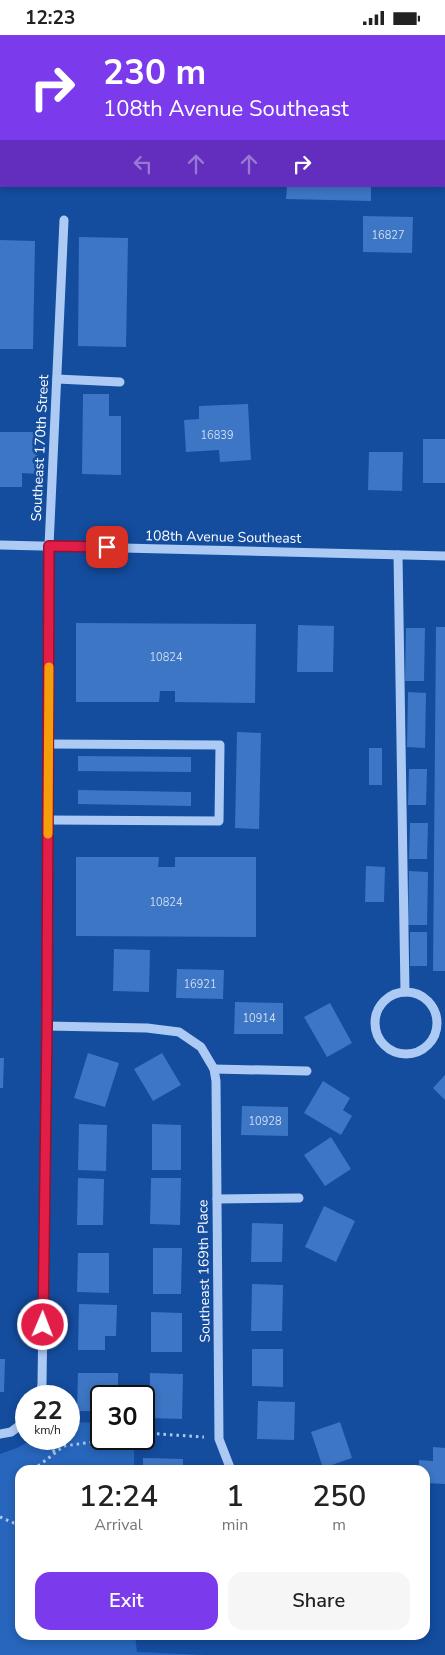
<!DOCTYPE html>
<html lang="en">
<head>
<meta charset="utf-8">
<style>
	:root { --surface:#fff; --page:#f6f6f6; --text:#222; --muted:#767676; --accent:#7c3aed }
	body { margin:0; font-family:"Nunito Sans",sans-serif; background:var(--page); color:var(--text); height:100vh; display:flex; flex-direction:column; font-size:19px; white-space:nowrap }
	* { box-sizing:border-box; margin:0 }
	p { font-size:16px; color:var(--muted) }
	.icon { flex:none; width:28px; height:28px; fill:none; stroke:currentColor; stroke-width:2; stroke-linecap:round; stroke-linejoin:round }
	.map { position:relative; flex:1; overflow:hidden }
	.details { position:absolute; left:15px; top:1430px; width:415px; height:175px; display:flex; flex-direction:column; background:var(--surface); border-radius:15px; box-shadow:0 2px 8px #0003 }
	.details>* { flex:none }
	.banner { position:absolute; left:0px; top:0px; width:445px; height:152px; box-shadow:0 2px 8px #0003; background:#7c3aed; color:#fff; overflow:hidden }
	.speed { position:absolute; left:15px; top:1350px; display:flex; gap:10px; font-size:25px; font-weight:700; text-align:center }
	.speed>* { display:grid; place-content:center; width:65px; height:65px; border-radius:50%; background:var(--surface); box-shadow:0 2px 8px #0003; line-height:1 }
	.speed small { font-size:12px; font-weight:400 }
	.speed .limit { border:2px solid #111; border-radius:8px; background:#fff; color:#111 }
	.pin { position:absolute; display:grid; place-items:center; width:42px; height:42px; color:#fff; margin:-21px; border-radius:10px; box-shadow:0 2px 8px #0006 }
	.me { position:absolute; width:55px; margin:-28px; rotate:1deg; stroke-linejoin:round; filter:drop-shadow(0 0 4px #0008) }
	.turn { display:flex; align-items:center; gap:18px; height:105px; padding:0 20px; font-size:22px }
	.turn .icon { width:65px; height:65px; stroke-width:2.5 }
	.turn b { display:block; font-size:35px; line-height:42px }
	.lanes { display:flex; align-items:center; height:48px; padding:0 20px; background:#0003; justify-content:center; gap:25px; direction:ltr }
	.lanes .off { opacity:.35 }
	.eta { display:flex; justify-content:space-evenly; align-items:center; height:85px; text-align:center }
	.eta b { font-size:30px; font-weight:600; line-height:35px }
	.cta { display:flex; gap:10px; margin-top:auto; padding:10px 20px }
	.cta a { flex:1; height:58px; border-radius:15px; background:var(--accent); color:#fff; font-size:20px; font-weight:600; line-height:58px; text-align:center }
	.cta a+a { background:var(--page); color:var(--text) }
	.status { display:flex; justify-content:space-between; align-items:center; height:35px; padding:0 25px; background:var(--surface); direction:ltr }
	.status svg { height:14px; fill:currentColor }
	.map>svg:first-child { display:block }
	.green { fill:#2766bc }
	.building { fill:#3d76c5 }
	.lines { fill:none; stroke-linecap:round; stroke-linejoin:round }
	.path { stroke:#accaf4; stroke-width:3; stroke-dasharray:2.5 4; stroke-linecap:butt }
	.minor { stroke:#accaf4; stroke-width:9 }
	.route-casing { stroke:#92132f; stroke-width:12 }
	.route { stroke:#e11d48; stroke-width:9 }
	.slow { stroke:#f59e0b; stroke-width:9 }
	.labels { text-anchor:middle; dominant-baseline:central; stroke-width:5; stroke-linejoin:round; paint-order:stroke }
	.number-label { font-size:11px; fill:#ceddf0 }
	.street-label { font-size:14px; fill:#fff; stroke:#144c9e }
</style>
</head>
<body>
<div class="status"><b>12:23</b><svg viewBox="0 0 49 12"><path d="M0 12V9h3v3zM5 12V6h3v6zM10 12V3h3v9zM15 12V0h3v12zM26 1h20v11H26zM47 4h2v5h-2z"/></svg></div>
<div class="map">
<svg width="445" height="1620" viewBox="0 0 445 1620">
	<rect width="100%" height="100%" fill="#144c9e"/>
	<path class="green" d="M69,1387L101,1388V1404H134V1435H20V1600H135L137,1617L206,1620H0V1419L17,1413L33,1404H69Z"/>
	<g class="building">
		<path d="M287,151H371V166L286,164Z"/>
		<path d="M363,181L413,182L412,218L363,217Z"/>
		<path d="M79,202L128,203L126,312L78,311Z"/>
		<path d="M0,205L35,206L33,314H0Z"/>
		<path d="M83,359H109V381H121V440L82,439Z"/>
		<path d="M248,369L251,425L220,427L219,415L186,417L184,385L199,384V371Z"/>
		<path d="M0,397H38L37,439L22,438V452H0Z"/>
		<rect x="423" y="404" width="22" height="44"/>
		<path d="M369,417H403L402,456L368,455Z"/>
		<path d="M76,588L256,589L255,668L175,667V656H160L159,667H76Z"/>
		<path d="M298,590L334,591L333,637H297Z"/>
		<path d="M436,592H445V936H433Z"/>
		<path d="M406,593H425L424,646H405Z"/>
		<path d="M408,657L426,658L425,713L407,712Z"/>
		<path d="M237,697L261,698L259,794L235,793Z"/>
		<rect x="369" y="713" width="13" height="37"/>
		<path d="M78,721L191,722V737L78,736Z"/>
		<path d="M409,734H427L426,770H408Z"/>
		<path d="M78,755L191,757V771L78,769Z"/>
		<path d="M410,788H428L427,824H409Z"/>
		<path d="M76,822H159L158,832H175V822H256V902L76,901Z"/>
		<path d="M366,831L385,832L384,867H365Z"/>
		<path d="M409,836L428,837L427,890H408Z"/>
		<rect x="410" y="897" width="17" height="34"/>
		<path d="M114,914L150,915L149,957L113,956Z"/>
		<path d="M177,934L224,935L223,964L176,963Z"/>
		<path d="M235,967L283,968V999H234Z"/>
		<path d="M330,968L352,1008L327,1022L304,982Z"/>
		<path d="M88,1018L119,1028L105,1072L74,1063Z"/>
		<path d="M162,1018L181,1050L153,1066L134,1034Z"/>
		<path d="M0,1023H4L3,1053H0Z"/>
		<path d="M445,1040V1065L433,1053Z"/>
		<path d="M323,1046L350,1063L343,1075L352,1081L341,1100L304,1078Z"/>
		<path d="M242,1071L288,1072V1101L241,1100Z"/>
		<path d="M79,1089L107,1090L106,1136L78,1135Z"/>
		<path d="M152,1089L181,1090V1135H152Z"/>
		<path d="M331,1102L351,1134L325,1151L304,1120Z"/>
		<path d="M78,1143L104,1144L103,1190H77Z"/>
		<path d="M151,1143H181L180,1190L150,1189Z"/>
		<path d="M324,1171L355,1186L336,1227L305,1212Z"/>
		<path d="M252,1188L283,1189L282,1227H251Z"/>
		<path d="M153,1213H182L181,1259H153Z"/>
		<path d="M78,1218H109V1258L77,1257Z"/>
		<path d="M252,1249L283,1250L282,1296H251Z"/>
		<path d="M79,1269L117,1270L116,1301H105V1315H78Z"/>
		<path d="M151,1277L182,1278V1317H151Z"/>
		<path d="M252,1314H283V1352L252,1351Z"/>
		<path d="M0,1324H5L4,1357H0Z"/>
		<path d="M78,1338H118V1361H101V1376H77Z"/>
		<path d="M150,1338L183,1339L182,1384L149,1383Z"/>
		<path d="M258,1366L295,1367L294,1405L257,1404Z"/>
		<path d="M340,1387L352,1423L323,1433L311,1397Z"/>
		<path d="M433,1412L445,1413V1449L425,1448V1435H419V1425L433,1426Z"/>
		<path d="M143,1423L183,1424V1435H143Z"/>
	</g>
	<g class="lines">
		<g class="path">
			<path d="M144,1398L204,1402"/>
			<path d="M46,1404L55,1418"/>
			<path d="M33,1435L64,1411L114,1404"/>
			<path d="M0,1482L14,1488H20"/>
		</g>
		<g class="minor">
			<path d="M308,1V0"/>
			<path d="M57,344L120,347"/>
			<path d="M0,510L445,521"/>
			<path d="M398,520L405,957"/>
			<path d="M48,785L219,786L220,710L49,709"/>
			<circle cx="406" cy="988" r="31"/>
			<path d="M47,991L147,993L179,997L201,1012L214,1034L216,1046L219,1404L231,1435"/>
			<path d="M214,1034L307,1036"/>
			<path d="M217,1164L299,1163"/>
			<path d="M40,1361L42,1349L47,991L49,511L64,185"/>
			<path d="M0,1399L11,1397L26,1386"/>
		</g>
	</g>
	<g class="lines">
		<g class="route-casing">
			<path id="route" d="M43,1290L47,991L49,511L107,512"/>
		</g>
		<use href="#route" class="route"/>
		<path class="slow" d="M48,799L49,632"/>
	</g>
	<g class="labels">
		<g class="number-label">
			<text x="388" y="200">16827</text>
			<text x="217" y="400">16839</text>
			<text x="166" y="622">10824</text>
			<text x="166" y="867">10824</text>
			<text x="200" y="949">16921</text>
			<text x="259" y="983">10914</text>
			<text x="265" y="1086">10928</text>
		</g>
		<g class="street-label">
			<text transform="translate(40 413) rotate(-87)">Southeast 170th Street</text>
			<text transform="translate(223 502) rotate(1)">108th Avenue Southeast</text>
			<text transform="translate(204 1236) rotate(-91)">Southeast 169th Place</text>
		</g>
	</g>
</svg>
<div class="speed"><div>22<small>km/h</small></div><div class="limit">30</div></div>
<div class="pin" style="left:107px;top:512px;background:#d93025"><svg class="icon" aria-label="arrive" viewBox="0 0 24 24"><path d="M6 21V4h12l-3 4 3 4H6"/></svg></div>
<svg class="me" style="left:43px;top:1290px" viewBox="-20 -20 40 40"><circle r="17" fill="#e11d48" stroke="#fff" stroke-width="3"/><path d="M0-11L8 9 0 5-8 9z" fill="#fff"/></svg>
<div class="banner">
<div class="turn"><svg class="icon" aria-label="right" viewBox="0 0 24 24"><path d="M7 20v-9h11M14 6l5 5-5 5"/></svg><div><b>230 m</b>108th Avenue Southeast</div></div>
<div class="lanes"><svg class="icon off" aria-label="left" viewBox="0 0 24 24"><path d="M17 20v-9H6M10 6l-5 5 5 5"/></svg><svg class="icon off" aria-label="ahead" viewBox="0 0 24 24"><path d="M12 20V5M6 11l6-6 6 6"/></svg><svg class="icon off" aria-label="ahead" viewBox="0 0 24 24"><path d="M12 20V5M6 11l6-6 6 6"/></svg><svg class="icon" aria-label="right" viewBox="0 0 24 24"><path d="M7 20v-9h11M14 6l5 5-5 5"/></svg></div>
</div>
<section class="details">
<div class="eta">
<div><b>12:24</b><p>Arrival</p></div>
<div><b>1</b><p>min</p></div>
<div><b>250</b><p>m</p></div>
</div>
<div class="cta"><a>Exit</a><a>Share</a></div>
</section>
</div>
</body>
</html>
